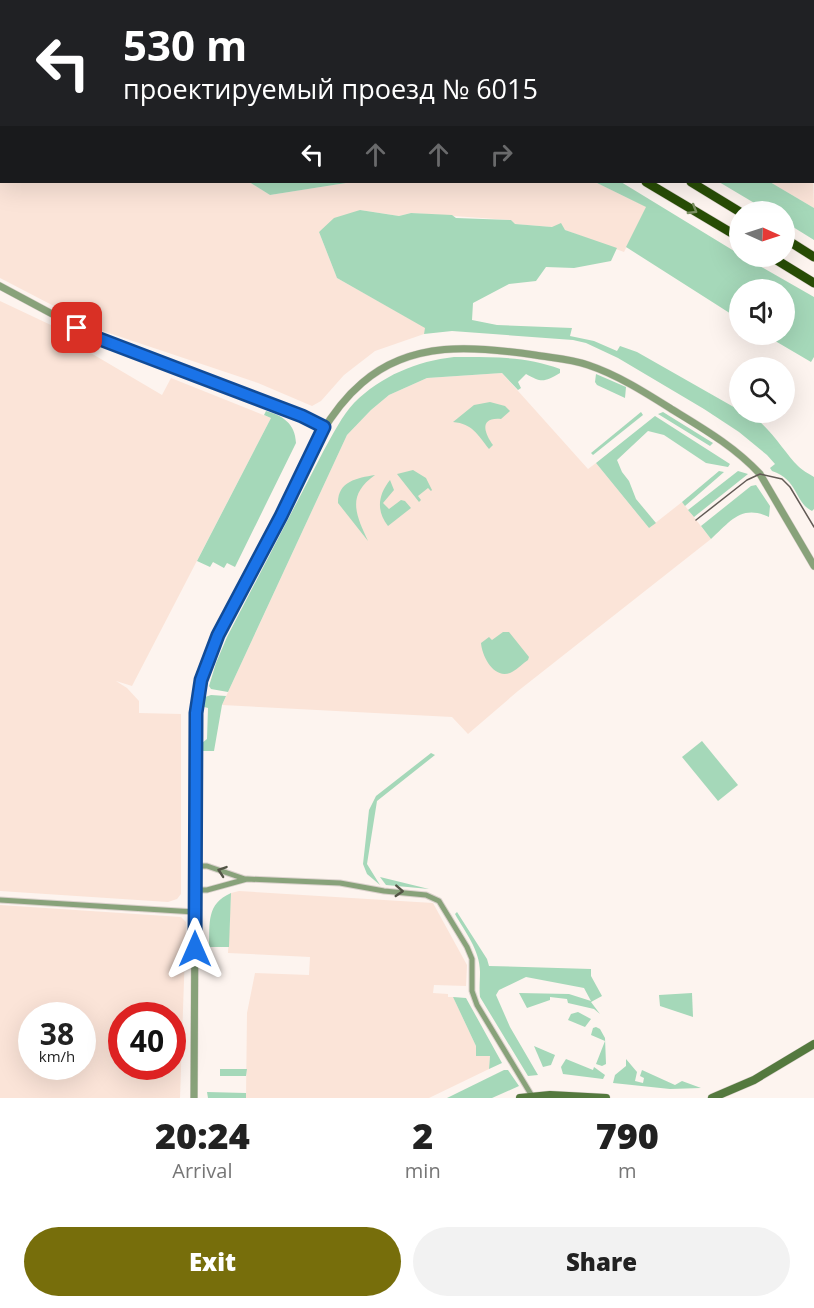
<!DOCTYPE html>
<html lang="en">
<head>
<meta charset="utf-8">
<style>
	:root { --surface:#fff; --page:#f2f2f2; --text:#222; --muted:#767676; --accent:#776e0b }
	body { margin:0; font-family:"Open Sans",sans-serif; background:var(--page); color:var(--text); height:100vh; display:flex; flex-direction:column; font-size:22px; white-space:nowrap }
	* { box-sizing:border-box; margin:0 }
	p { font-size:20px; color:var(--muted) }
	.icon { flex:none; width:33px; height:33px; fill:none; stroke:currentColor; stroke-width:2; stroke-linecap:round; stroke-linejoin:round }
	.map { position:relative; height:1098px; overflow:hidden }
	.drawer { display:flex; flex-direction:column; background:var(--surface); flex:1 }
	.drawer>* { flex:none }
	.guide { position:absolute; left:0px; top:0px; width:814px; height:183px; box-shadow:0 6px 24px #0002; background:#202124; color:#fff; overflow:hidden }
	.needle { width:39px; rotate:93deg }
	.buttons { position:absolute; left:729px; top:201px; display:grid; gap:12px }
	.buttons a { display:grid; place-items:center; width:66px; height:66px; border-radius:50%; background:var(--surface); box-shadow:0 6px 24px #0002; font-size:30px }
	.speed { position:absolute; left:18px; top:1002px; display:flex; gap:12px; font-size:30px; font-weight:700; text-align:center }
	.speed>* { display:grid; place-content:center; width:78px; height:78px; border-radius:50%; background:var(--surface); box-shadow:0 6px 24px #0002; line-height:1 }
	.speed small { font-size:15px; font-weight:400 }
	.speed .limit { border:9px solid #d22; background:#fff; color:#111 }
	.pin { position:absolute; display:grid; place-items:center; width:51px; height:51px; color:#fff; margin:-26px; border-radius:12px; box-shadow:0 3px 9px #0006 }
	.me { position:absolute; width:66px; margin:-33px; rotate:0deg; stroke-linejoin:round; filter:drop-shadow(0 0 4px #0008) }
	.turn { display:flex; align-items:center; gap:21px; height:126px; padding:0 24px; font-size:27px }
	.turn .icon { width:78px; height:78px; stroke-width:2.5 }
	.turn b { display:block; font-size:42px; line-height:51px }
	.lanes { display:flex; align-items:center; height:57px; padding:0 24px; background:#0003; justify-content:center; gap:30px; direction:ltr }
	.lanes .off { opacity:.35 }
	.eta { display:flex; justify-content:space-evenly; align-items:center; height:102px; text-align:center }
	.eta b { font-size:36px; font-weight:800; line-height:42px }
	.primary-button { display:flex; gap:12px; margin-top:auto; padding:12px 24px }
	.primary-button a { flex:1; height:69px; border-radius:36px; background:var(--accent); color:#fff; font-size:24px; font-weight:800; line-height:69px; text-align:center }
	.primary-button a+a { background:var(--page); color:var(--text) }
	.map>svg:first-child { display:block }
	.built { fill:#fbe4d8; fill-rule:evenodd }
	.green { fill:#a5d8b9 }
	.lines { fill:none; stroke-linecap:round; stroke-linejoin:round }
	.minor-casing { stroke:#dad1cc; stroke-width:7 }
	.tertiary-casing { stroke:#dad1cc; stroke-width:8 }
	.secondary-casing { stroke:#dad1cc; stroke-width:9 }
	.trunk-casing { stroke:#dad1cc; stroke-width:10 }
	.minor { stroke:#88a27a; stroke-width:5 }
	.tertiary { stroke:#88a27a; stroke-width:7 }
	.secondary { stroke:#54793e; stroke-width:8 }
	.trunk { stroke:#284d06; stroke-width:9 }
	.tram { stroke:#625a55; stroke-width:1.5 }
	.oneway { stroke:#7d9063 }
	.oneway2 { stroke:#535546 }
	.route-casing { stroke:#114b97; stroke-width:15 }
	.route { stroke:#1a73e8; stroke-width:10 }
</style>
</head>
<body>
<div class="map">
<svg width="814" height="1098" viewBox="0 0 814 1098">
	<rect width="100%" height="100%" fill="#fdf4ef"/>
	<g class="built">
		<path d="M0,0L14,1L2,2V182H249L270,195L346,183L347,182H595L647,207L624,252L565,230L552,227L514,224L511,220L411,213L399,216L360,210L319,232L337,278L426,328L424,334L375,351L344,375L321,401L312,406L258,383L100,330L0,278Z"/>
		<path d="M813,179L814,208L770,182H813Z"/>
		<path d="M0,301L87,342L84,349L162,395L171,378L271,418L132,686L116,681L127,688L139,701V713L181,714V894L177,899L168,902L0,891Z"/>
		<path d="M502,373L588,469L596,463L649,528L682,502L711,539L518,691L468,734L452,717L222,705L347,435L371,410L389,395L427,378Z"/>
		<path d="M239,891L433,903L467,965L466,986L434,985L433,993L448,994V997H453L476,1046L490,1056L489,1069L429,1098H246L247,1013L255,973L309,975L310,957L228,953L231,893Z"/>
		<path d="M0,905L181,917L186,922L180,1098H0ZM32,1016H82V1066H32ZM122,1016H172V1066H122Z"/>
	</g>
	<g class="green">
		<path d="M63,0H295L297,1L65,2Z"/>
		<path d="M249,182H347L346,183L270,195Z"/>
		<path d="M595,182H621L739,254L740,256L744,257L814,297V357L811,362L765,335L784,334V290H740L739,319L626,247L646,207Z"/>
		<path d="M719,182H770L814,208V240L785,222L784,212L768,211Z"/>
		<path d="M360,210L399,216L411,213L452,215L456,218L511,220L515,224L552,227L561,223L565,230L617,248L611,261L574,268L546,267L536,281L509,284L473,303L472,320L497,325L572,328L570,336L594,341L617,351L620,346L637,352L739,410L740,412C763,414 783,452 798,466C802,470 809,474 814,477V509L812,511C794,502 799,480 772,471L770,468L775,464L767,455L739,432L704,409L618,358L586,343L573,340L452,331L424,334L425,328L337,278L319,232L334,218Z"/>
		<path d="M454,357C489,357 527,356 560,369V373C544,382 542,383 526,374L518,382L521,388L518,390L502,373L427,378L389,395L371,410L347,435L228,692L211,689L209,686L216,663L227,637L324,450C333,434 342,416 354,403C381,376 417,361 454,357Z"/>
		<path d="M596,374L626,387L625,398L597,385L595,382Z"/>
		<path d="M490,402L505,406L510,411L501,419C478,417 485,434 493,445L489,449C477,434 473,424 453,422L474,405Z"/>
		<path d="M266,411C283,416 295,423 296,443L235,567L227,563L224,568L213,562L210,567L197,561L271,418L264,415Z"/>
		<path d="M641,412L643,415L593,455L591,453Z"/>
		<path d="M663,412L713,443L710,446L658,414Z"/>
		<path d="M655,416L730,464L728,467L706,463L664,435L648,431L617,460L622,472L629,481L636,499L656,523L649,528L596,463Z"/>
		<path d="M413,470L426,478L432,490L431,491L428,488L418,496L421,500L419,502L397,474Z"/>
		<path d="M719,471L724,472L685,506L682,502Z"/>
		<path d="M738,471L748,474L694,517L688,510Z"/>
		<path d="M375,475C347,495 355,513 368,541L338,503C338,481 357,478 375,475Z"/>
		<path d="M390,480L394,490L383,503L389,509L401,500L405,501L411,508L388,526C376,511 378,495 390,480Z"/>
		<path d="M756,485L770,506L769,517C741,504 730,522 711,539L701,526L751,486Z"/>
		<path d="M503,632H509L529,657L528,660C523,663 518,669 512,672C495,681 482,657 481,643L489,637L492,640Z"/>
		<path d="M211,695L226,696L222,705L214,751H203L202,743L207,739L208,708L204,707L205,697Z"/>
		<path d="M702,741L738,785L718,801L682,757Z"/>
		<path d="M431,753L435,755L377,801L367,864L380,885L367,874L363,864L369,810L376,796Z"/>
		<path d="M380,877L429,889L386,885Z"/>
		<path d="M231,893L229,947H209C210,923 206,904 231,893Z"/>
		<path d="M457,912L487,959L489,966L591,969V976L602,996L591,1002L600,1014L594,1009L568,1003L567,999L550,997V1000L527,1008L519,993L569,994L591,1001L584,988L526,977L499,990L496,995L510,1027L538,1075L528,1076L480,997C479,988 480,981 480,972C480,950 465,932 455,914Z"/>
		<path d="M692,993L693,1017L660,1006L659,995Z"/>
		<path d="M453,997L466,998L502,1063L489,1069L490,1056H476V1046Z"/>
		<path d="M578,1012L591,1019L585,1027L568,1020L571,1014Z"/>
		<path d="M596,1027L600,1029L605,1038L606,1064L602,1066L596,1064L605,1041L591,1035L593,1028Z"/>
		<path d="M534,1046L555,1055L551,1065L543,1067Z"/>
		<path d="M566,1059L593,1070L594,1067L605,1075L603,1079L563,1074L561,1067Z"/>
		<path d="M626,1059L637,1072L635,1081L643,1083L644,1078L640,1076L642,1070L675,1085L682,1081L701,1088L670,1089L613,1083L615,1075L626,1066Z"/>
		<path d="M220,1069H247L246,1076H220Z"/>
		<path d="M504,1070H508L519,1086L492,1098H447Z"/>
		<path d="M207,1092L246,1093V1098H208Z"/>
	</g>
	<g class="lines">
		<g class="minor-casing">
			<g id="minor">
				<path d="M50,0L52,2"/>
				<path d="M813,41H814"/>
				<path d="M196,866H207L245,879"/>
				<path d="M196,890H207L247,879L340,883L384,891L426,895L439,901L467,947L472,959V991L477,1005L532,1096"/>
				<path d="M0,900L195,912"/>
			</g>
		</g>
		<g class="tertiary-casing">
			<g id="tertiary">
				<path d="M813,173H814"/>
				<path d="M0,286L97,338L302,416L324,427"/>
				<path d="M194,1098L196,713C200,651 239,595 267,542C295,490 316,422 362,383C411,340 475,346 535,355C553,358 571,359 588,365C618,375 646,393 673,410C704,429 735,447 760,474L814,566"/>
			</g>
		</g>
		<g class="secondary-casing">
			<g id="secondary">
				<path d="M520,1098L550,1095L606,1098"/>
				<path d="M712,1098L754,1080L814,1044"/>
			</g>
		</g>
		<g class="trunk-casing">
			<g id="trunk">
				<path d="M308,0L311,2"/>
				<path d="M351,0L353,2"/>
				<path d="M394,0L397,2"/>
				<path d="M411,0L413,2"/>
				<path d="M646,182L740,238"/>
				<path d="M691,182L740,212"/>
				<path d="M784,238L814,257"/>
				<path d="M770,256L814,283"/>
			</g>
		</g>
		<use href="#minor" class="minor"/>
		<use href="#tertiary" class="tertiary"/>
		<use href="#secondary" class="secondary"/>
		<use href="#trunk" class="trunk"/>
		<path class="tram" d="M696,520L747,480L760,474L782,479L790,487L814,527"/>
	</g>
	<defs><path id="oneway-chevron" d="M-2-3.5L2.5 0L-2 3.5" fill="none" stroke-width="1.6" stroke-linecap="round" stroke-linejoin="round" transform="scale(1.5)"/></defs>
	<use class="oneway" href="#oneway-chevron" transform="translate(693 210) rotate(31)"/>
	<g class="oneway2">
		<use href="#oneway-chevron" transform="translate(222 871) rotate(-161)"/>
		<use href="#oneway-chevron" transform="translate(399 891) rotate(3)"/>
	</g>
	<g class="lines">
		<g class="route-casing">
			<path id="route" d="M77,328L97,338L302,416L324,427L281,516L218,635L201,680L196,713L195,949"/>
		</g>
		<use href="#route" class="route"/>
	</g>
</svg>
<div class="buttons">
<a><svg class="needle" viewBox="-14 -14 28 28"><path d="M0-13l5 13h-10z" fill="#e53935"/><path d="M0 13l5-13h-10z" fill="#767676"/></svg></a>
<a><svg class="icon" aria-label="sound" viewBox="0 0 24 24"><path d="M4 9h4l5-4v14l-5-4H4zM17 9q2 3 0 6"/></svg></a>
<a><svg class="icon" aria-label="search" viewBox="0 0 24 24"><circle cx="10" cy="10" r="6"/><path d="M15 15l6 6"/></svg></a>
</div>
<div class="speed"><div>38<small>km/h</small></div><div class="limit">40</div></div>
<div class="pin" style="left:77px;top:328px;background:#d93025"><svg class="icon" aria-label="arrive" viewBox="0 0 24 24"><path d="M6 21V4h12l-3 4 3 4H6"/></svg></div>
<svg class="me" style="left:195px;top:949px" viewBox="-20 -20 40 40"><path d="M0-17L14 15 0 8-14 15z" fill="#1a73e8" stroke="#fff" stroke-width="4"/></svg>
<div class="guide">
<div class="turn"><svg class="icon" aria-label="left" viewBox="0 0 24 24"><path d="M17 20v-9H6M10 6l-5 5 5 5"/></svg><div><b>530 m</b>проектируемый проезд № 6015</div></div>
<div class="lanes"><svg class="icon" aria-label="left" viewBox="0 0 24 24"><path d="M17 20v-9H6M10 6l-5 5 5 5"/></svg><svg class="icon off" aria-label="ahead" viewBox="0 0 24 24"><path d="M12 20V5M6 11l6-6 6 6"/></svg><svg class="icon off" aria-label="ahead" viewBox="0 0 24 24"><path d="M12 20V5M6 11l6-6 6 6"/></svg><svg class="icon off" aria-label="right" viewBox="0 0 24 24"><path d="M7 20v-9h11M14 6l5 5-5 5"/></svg></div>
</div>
</div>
<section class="drawer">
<div class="eta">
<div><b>20:24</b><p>Arrival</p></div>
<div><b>2</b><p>min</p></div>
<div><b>790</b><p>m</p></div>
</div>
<div class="primary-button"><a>Exit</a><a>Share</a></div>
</section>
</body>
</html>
